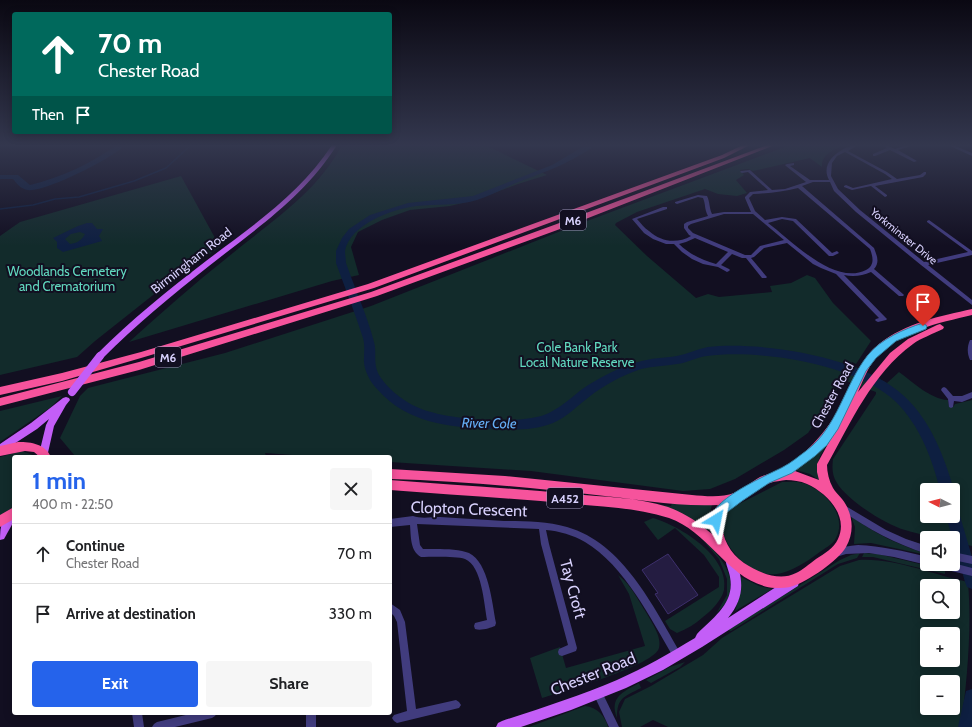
<!DOCTYPE html>
<html lang="en">
<head>
<meta charset="utf-8">
<style>
	:root { --surface:#fff; --page:#f6f6f6; --text:#202124; --muted:#757577; --line:#e0e0e0; --accent:#2563eb }
	body { margin:0; font-family:Cabin,sans-serif; background:var(--page); color:var(--text); height:100vh; display:flex; flex-direction:column; font-size:15px; white-space:nowrap }
	* { box-sizing:border-box; margin:0 }
	p { font-size:13px; color:var(--muted) }
	.icon { flex:none; width:22px; height:22px; fill:none; stroke:currentColor; stroke-width:2; stroke-linecap:round; stroke-linejoin:round }
	.map { position:relative; flex:1; overflow:hidden }
	.panel { position:absolute; left:12px; top:455px; width:380px; height:260px; display:flex; flex-direction:column; background:var(--surface); border-radius:4px; box-shadow:0 2px 10px #0003 }
	.panel>* { flex:none }
	.hud { position:absolute; left:12px; top:12px; width:380px; height:122px; border-radius:4px; box-shadow:0 2px 10px #0003; background:#00695c; color:#fff; overflow:hidden }
	.needle { width:26px; rotate:276deg }
	.buttons { position:absolute; left:920px; top:483px; display:grid; gap:8px }
	.buttons a { display:grid; place-items:center; width:40px; height:40px; border-radius:4px; background:var(--surface); box-shadow:0 2px 10px #0003; font-size:20px }
	.pin { position:absolute; display:grid; place-items:center; width:34px; height:34px; color:#fff; margin:-41px -17px; border-radius:50% 50% 50% 0; rotate:-45deg; box-shadow:0 0 4px #0007 }
	.pin .icon { rotate:45deg }
	.me { position:absolute; width:44px; margin:-22px; rotate:35deg; stroke-linejoin:round; filter:drop-shadow(0 0 3px #0008) }
	.turn { display:flex; align-items:center; gap:14px; height:84px; padding:0 20px; font-size:18px }
	.turn .icon { width:52px; height:52px; stroke-width:2.5 }
	.turn b { display:block; font-size:28px; line-height:34px }
	.then { display:flex; align-items:center; height:38px; padding:0 20px; background:#0003; gap:8px; font-size:15px }
	.round { display:grid; place-items:center; flex:none; width:42px; height:42px; border-radius:4px; background:var(--page) }
	.overview { display:flex; align-items:center; justify-content:space-between; height:68px; padding:0 20px }
	h1 { font-size:24px; font-weight:700; line-height:30px; color:var(--accent) }
	.action { display:flex; gap:8px; margin-top:auto; padding:8px 20px }
	.action a { flex:1; height:46px; border-radius:4px; background:var(--accent); color:#fff; font-size:16px; font-weight:700; line-height:46px; text-align:center }
	.action a+a { background:var(--page); color:var(--text) }
	ul { padding:0; list-style:none }
	li { display:flex; align-items:center; gap:12px; height:60px; padding:0 20px; border-top:1px solid var(--line) }
	li div { flex:1 }
	li b { display:block; font-size:15px }
	li em { font-style:normal }
	.map>svg:first-child { display:block }
	.green { fill:#122b2b; fill-rule:evenodd }
	.water { fill:#0e1f41; fill-rule:evenodd }
	.lines { fill:none; stroke-linecap:round; stroke-linejoin:round }
	.stream { stroke:#0e1f41; stroke-width:1.5 }
	.river { fill:#0e1f41; fill-rule:evenodd }
	.building { fill:#241c41; stroke:#3d2f6c }
	.minor { fill:#413c7e; fill-rule:evenodd }
	.major { fill:#c35ef7; fill-rule:evenodd }
	.highway { fill:#f6539c; fill-rule:evenodd }
	.major-bridge { stroke:#c35ef7; stroke-width:8 }
	.route { fill:#4fc3f7; stroke:#337fa1 }
	.labels { text-anchor:middle; dominant-baseline:central; stroke-width:4; stroke-linejoin:round; paint-order:stroke }
	.far-street-label { font-size:11px; fill:#d8d1fd; stroke:#120f21 }
	.shield { fill:#120f21; stroke:#9d97bb; stroke-width:1 }
	.shield-label { font-size:12px; font-weight:bold; fill:#d8d1fd }
	.street-label { font-size:13px; fill:#d8d1fd; stroke:#120f21 }
	.park-label { font-size:13px; fill:#61d9bf; stroke:#120f21 }
	.water-label { font-size:14px; font-style:italic; fill:#65aef7; stroke:#120f21 }
	.near-street-label { font-size:16px; fill:#d8d1fd; stroke:#120f21 }
</style>
</head>
<body>
<div class="map">
<svg width="972" height="727" viewBox="0 0 972 727">
	<rect width="100%" height="100%" fill="#120f21"/>
	<g class="green">
		<path d="M342,145H485L547,175L518,184L475,200L450,206L410,210L382,220L358,232L351,247L359,275L332,281L129,342C161,313 194,284 228,257C269,223 317,193 342,145Z"/>
		<path d="M790,145H845C835,149 821,154 822,167L810,158L753,171L748,169L740,170L744,175L736,180L747,193L737,196L718,194L705,189L637,212L616,223L615,225L647,256L696,298L708,294L719,297L772,292L770,286L791,283L807,275L815,278L833,303L871,341L856,364L852,362V365L887,383L899,372C913,382 930,399 948,400L949,406L953,407L955,404L972,400V546L953,542V538C936,538 921,535 905,530C886,525 847,500 837,483C832,476 832,468 833,459L876,394V392L846,381L838,388L808,433L784,450L735,479L710,489L683,491L531,471L390,462V457H319L265,453L266,456L86,457L75,456L60,438L80,396L88,388L225,353L371,306L571,227ZM927,490H953V516H927Z"/>
		<path d="M181,176L220,247L172,280L95,341L77,357L0,375V236L20,222Z"/>
		<path d="M62,396L51,407L0,442V411Z"/>
		<path d="M837,428L820,456L818,463L820,481L810,474L792,469Z"/>
		<path d="M22,451L38,457H14V509L0,518V457Z"/>
		<path d="M782,482C789,482 796,481 803,483C824,490 848,515 836,538C833,545 823,549 817,554C807,562 790,572 777,574C755,577 733,557 725,538C721,527 722,516 731,508Z"/>
		<path d="M672,503L712,505L707,524L709,534L654,504L671,506Z"/>
		<path d="M851,516C877,535 897,544 927,554V555L871,543L854,544L855,527Z"/>
		<path d="M653,518C680,526 730,556 724,590C722,600 711,611 703,617C695,624 687,629 677,633L670,629L665,621L719,587V577L704,555L675,528L658,540L644,522Z"/>
		<path d="M701,538C718,553 741,578 726,602C724,606 719,610 716,614L727,595V579L719,559Z"/>
		<path d="M860,553L857,558L838,564L731,631L728,630L840,560L851,555Z"/>
		<path d="M864,553L878,554L945,570V574L873,557H862Z"/>
		<path d="M859,560C896,558 933,575 968,582C972,629 967,681 961,727H668L653,720L640,727H622L619,712L625,699L651,686L703,655L722,638L840,566ZM927,586H953V612H927ZM927,634H953V660H927ZM927,682H953V708H927Z"/>
		<path d="M618,575C631,585 638,600 647,614C652,623 662,637 659,648C655,665 562,692 542,698L530,658L560,647L566,668L645,646L629,594Z"/>
		<path d="M739,576L759,586L772,589L735,611L740,595Z"/>
		<path d="M685,662L680,667L651,683L646,680L670,667Z"/>
		<path d="M639,683L641,688C624,697 617,697 617,718C609,697 623,692 639,683Z"/>
		<path d="M585,706C597,707 605,716 608,727H529Z"/>
	</g>
	<path class="water" d="M87,223H92L97,229H103L99,236L102,241L63,252L57,248V242L53,238L78,226ZM80,232L85,234C81,241 77,243 70,244L65,239L71,234Z"/>
	<g class="lines">
		<path class="stream" d="M0,209L33,205L55,199L79,197L134,181L166,168L191,145"/>
		<g class="river">
			<path d="M117,145H125C113,158 44,193 28,190C21,189 17,184 13,179H0V175H18L30,185C60,178 92,163 117,145Z"/>
			<path d="M586,145H595C591,149 585,152 580,155C559,168 538,174 516,183C503,189 490,196 477,200C457,206 436,204 416,206C393,209 350,224 345,251C345,255 346,259 346,263C355,289 367,315 374,342C377,352 373,362 378,373C382,381 389,388 396,394C406,402 418,409 431,412C457,420 525,425 549,413C561,407 571,398 581,390C598,378 618,368 638,362C651,358 664,358 677,356C688,354 697,349 708,347C762,341 864,357 904,396C931,421 944,456 954,490L953,491V490H940C932,458 920,426 896,402C857,364 760,349 707,356C697,357 687,363 677,364C665,366 653,366 641,369C623,375 604,385 589,397C577,406 567,417 553,423C533,431 512,430 490,429C449,427 407,423 378,390C370,382 363,369 364,358C364,351 365,345 363,338C355,313 345,288 336,263V251L342,238L349,229L370,215L408,203L473,196L552,165Z"/>
			<path d="M953,509L958,511L960,516L972,557V589L967,587L965,582L946,516H953Z"/>
			<path d="M972,689V727H958L966,691Z"/>
		</g>
	</g>
	<path class="building" d="M668,554L698,595L668,614L655,594L658,593L642,570Z"/>
	<g class="lines">
		<g class="minor">
			<path d="M854,145H858L848,151L887,172L897,179L920,175L924,172H926V174L923,177L875,186L887,195V196L885,197L871,186L852,190L844,187V186L846,185L853,188L892,179L885,174L845,152L837,156L832,163L831,176L838,189L860,210L924,262L968,252L927,222V221L929,220L972,251V255L928,265L972,300V305L921,265L856,212L834,191L830,182H813L802,186L874,248C877,256 880,262 874,269L903,294L904,295L903,296H899L871,272C862,276 853,277 844,275L886,318L887,319L886,320L878,322L876,321L875,320L876,319L879,318L836,274L821,268L813,264L787,243L764,248L754,257L751,258L766,276L767,277L766,278H762L746,258H742L732,254L721,265L729,269L730,270L729,271L727,272L718,267L703,264L692,259L682,252L674,244H666L653,239L644,233L632,219L663,207H667V209L637,219C641,223 644,228 649,231C661,242 677,244 691,236L689,235L684,228V224L687,222L708,216C704,208 706,205 703,198L698,197L677,204L675,203V202L698,195L707,196C710,202 709,208 712,214L724,212H751L745,198V197L750,192L768,190L748,172L742,173L740,172L741,171L750,170L772,190L785,189L806,182L786,166L785,165L787,164L794,163V165L790,166L810,180H829C822,167 831,156 842,150L843,149ZM798,188L870,249C873,257 875,265 866,270C834,286 791,240 768,223L782,219L793,221L829,256H833L839,253L837,251L832,253L796,219L782,217L765,220L755,211L749,198L753,194C769,193 783,192 798,188ZM724,214H753L784,240L760,246L751,255H745L693,233L688,228V226L691,224ZM695,238L728,252L716,264C702,260 689,254 679,244L686,242Z"/>
			<path d="M882,145H886L895,149L907,145H912L911,146L898,150L917,161L914,162L890,150L875,156H873V154L887,148Z"/>
			<path d="M948,145H953L972,153V156Z"/>
			<path d="M970,340H972V360H970C967,353 967,347 970,340Z"/>
			<path d="M944,387L946,388L953,396H962L972,392V398L962,402L954,401L953,407L951,408L949,407L948,399L941,390L942,388Z"/>
			<path d="M844,505L886,530L906,539L927,546V554C896,544 868,529 841,510L840,508L841,506Z"/>
			<path d="M413,516C421,519 431,517 440,517C461,518 483,520 504,521C525,521 547,521 567,527C623,543 653,606 680,652L681,655L680,658L677,659L674,658C651,619 624,565 585,542C573,535 559,531 546,530L549,544L577,648L576,651L562,656L559,655L558,652L559,649L568,645L541,544L539,529L417,524L420,545L423,549C435,549 458,548 469,553C489,563 492,603 496,623L495,626C490,628 481,631 475,629L474,626L475,623L487,620C484,604 482,566 465,559C456,556 431,557 421,557C410,551 411,536 410,525L390,527V519Z"/>
			<path d="M858,545C881,546 904,551 927,557V564H929L927,565L894,557L869,553L846,554L836,557L833,556L832,553L833,550C841,547 849,546 858,545Z"/>
			<path d="M953,552L972,556V564L953,560Z"/>
			<path d="M953,563L972,568V576L939,568L936,567L935,564Z"/>
			<path d="M390,603L400,610L405,622L416,709L456,700L459,702L461,705L459,708L397,723L394,721L392,718L394,715L407,711L397,622L394,616L390,612Z"/>
			<path d="M598,688L601,690L619,727H609L593,693L595,690Z"/>
			<path d="M132,713H142L144,727H134Z"/>
			<path d="M194,713H217L215,716L212,718L175,727H152L154,724L157,722Z"/>
			<rect x="306" y="713" width="10" height="14"/>
		</g>
		<g class="major">
			<path d="M332,145H337C304,197 257,228 209,266C172,295 136,325 103,358H97L96,356L97,354C131,320 168,290 206,261C252,226 299,195 332,145Z"/>
			<path d="M66,397L69,398L70,400L66,405L54,426L47,457H41L39,454L46,425L49,419L37,429L0,453V444L31,423L63,398Z"/>
			<path d="M12,510L14,511V521L4,539L0,540C0,530 1,515 12,510Z"/>
			<path d="M730,554L734,555C744,580 745,597 728,618L790,578L794,577L798,578L799,582L798,586L702,647L663,670L626,688L571,710L521,727H496L498,723L502,721C541,708 580,696 617,680C644,668 670,653 695,638L697,634C714,617 735,603 730,577C729,570 724,562 726,555Z"/>
		</g>
		<g class="highway">
			<path d="M743,145H750L724,158L374,288L141,358L62,381L0,395V387L62,373L141,352L368,284L722,155Z"/>
			<path d="M767,145H775L560,229L377,296L139,370L0,406V398L139,362L371,292L554,225Z"/>
			<path d="M972,309V315C939,323 897,331 875,359C867,369 863,381 858,392L890,353L908,339L937,325L940,324L944,327L943,329C933,334 921,338 913,344C872,374 851,422 827,465C827,472 829,481 833,488C835,492 839,495 842,499C853,513 855,532 846,547C839,560 807,582 793,586C788,588 781,588 775,588C730,584 710,532 669,518C638,508 605,507 573,504C512,498 451,495 390,490V480C451,485 511,488 572,494C604,497 637,497 668,507C685,513 699,523 712,534C710,523 710,514 718,505C677,507 636,499 596,495C528,487 459,481 390,479V469L505,476L692,495C704,496 722,498 734,493C743,490 751,482 760,477C764,475 769,474 774,473C804,459 827,431 843,403C854,382 860,359 879,344C905,323 941,316 972,309ZM834,433L817,464V472L819,480L795,471L818,453ZM786,480C793,480 800,481 807,484C827,493 849,516 838,539C834,548 824,554 816,559C809,564 803,570 796,573C779,582 758,572 744,563C729,552 721,537 722,518C725,508 760,486 770,483C775,481 781,481 786,480Z"/>
			<path d="M18,442C32,442 45,444 51,457H40L34,452L25,451L0,456V446Z"/>
			<path d="M14,507V519L0,527V515Z"/>
		</g>
		<path class="major-bridge" d="M72,392L100,356"/>
	</g>
	<linearGradient id="sky" x2="0" y2="1"><stop stop-color="#0a0812"/><stop offset="0.59" stop-color="#33374e"/><stop offset="1" stop-color="#33374e" stop-opacity="0"/></linearGradient>
	<rect width="972" height="246" fill="url(#sky)"/>
	<path class="route" d="M923,323L927,326L926,329L896,341L876,358L866,371L838,429L827,445L815,456L792,473L769,483L742,501L726,513L723,516L720,524L716,526L712,524C703,502 768,475 783,467C791,463 799,456 806,451C838,427 844,385 868,355C881,339 904,329 923,323Z"/>
	<g class="labels">
		<g class="far-street-label">
			<text transform="translate(904 236) rotate(39)">Yorkminster Drive</text>
		</g>
		<g class="shield">
			<rect x="560" y="210" width="26" height="20" rx="3"/>
			<rect x="155" y="347" width="26" height="20" rx="3"/>
			<rect x="547" y="488" width="36" height="20" rx="3"/>
		</g>
		<g class="shield-label">
			<text x="573" y="220">M6</text>
			<text x="168" y="357">M6</text>
			<text x="565" y="498">A452</text>
		</g>
		<g class="street-label">
			<text transform="translate(191 260) rotate(-38)">Birmingham Road</text>
			<text transform="translate(832 395) rotate(-61)">Chester Road</text>
		</g>
		<g class="park-label">
			<text x="67" y="271">Woodlands Cemetery<tspan x="67" dy="15">and Crematorium</tspan></text>
			<text x="577" y="347">Cole Bank Park<tspan x="577" dy="15">Local Nature Reserve</tspan></text>
		</g>
		<g class="water-label">
			<text transform="translate(489 423) rotate(1)">River Cole</text>
		</g>
		<g class="near-street-label">
			<text transform="translate(469 509) rotate(2)">Clopton Crescent</text>
			<text transform="translate(573 589) rotate(75)">Tay Croft</text>
			<text transform="translate(593 674) rotate(-22)">Chester Road</text>
		</g>
	</g>
</svg>
<div class="buttons">
<a><svg class="needle" viewBox="-14 -14 28 28"><path d="M0-13l5 13h-10z" fill="#e53935"/><path d="M0 13l5-13h-10z" fill="#757577"/></svg></a>
<a><svg class="icon" aria-label="sound" viewBox="0 0 24 24"><path d="M4 9h4l5-4v14l-5-4H4zM17 9q2 3 0 6"/></svg></a>
<a><svg class="icon" aria-label="search" viewBox="0 0 24 24"><circle cx="10" cy="10" r="6"/><path d="M15 15l6 6"/></svg></a>
<a>+</a>
<a>−</a>
</div>
<div class="pin" style="left:923px;top:326px;background:#d93025"><svg class="icon" aria-label="arrive" viewBox="0 0 24 24"><path d="M6 21V4h12l-3 4 3 4H6"/></svg></div>
<svg class="me" style="left:716px;top:520px" viewBox="-20 -20 40 40"><path d="M0-17L14 15 0 8-14 15z" fill="#4fc3f7" stroke="#fff" stroke-width="4"/></svg>
<div class="hud">
<div class="turn"><svg class="icon" aria-label="ahead" viewBox="0 0 24 24"><path d="M12 20V5M6 11l6-6 6 6"/></svg><div><b>70 m</b>Chester Road</div></div>
<div class="then">Then<svg class="icon" aria-label="arrive" viewBox="0 0 24 24"><path d="M6 21V4h12l-3 4 3 4H6"/></svg></div>
</div>
<section class="panel">
<div class="overview"><div><h1>1 min</h1><p>400 m · 22:50</p></div><a class="round"><svg class="icon" aria-label="close" viewBox="0 0 24 24"><path d="M6 6l12 12M18 6L6 18"/></svg></a></div>
<ul>
<li><svg class="icon" aria-label="ahead" viewBox="0 0 24 24"><path d="M12 20V5M6 11l6-6 6 6"/></svg><div><b>Continue</b><p>Chester Road</p></div><em>70 m</em></li>
<li><svg class="icon" aria-label="arrive" viewBox="0 0 24 24"><path d="M6 21V4h12l-3 4 3 4H6"/></svg><div><b>Arrive at destination</b></div><em>330 m</em></li>
</ul>
<div class="action"><a>Exit</a><a>Share</a></div>
</section>
</div>
</body>
</html>
